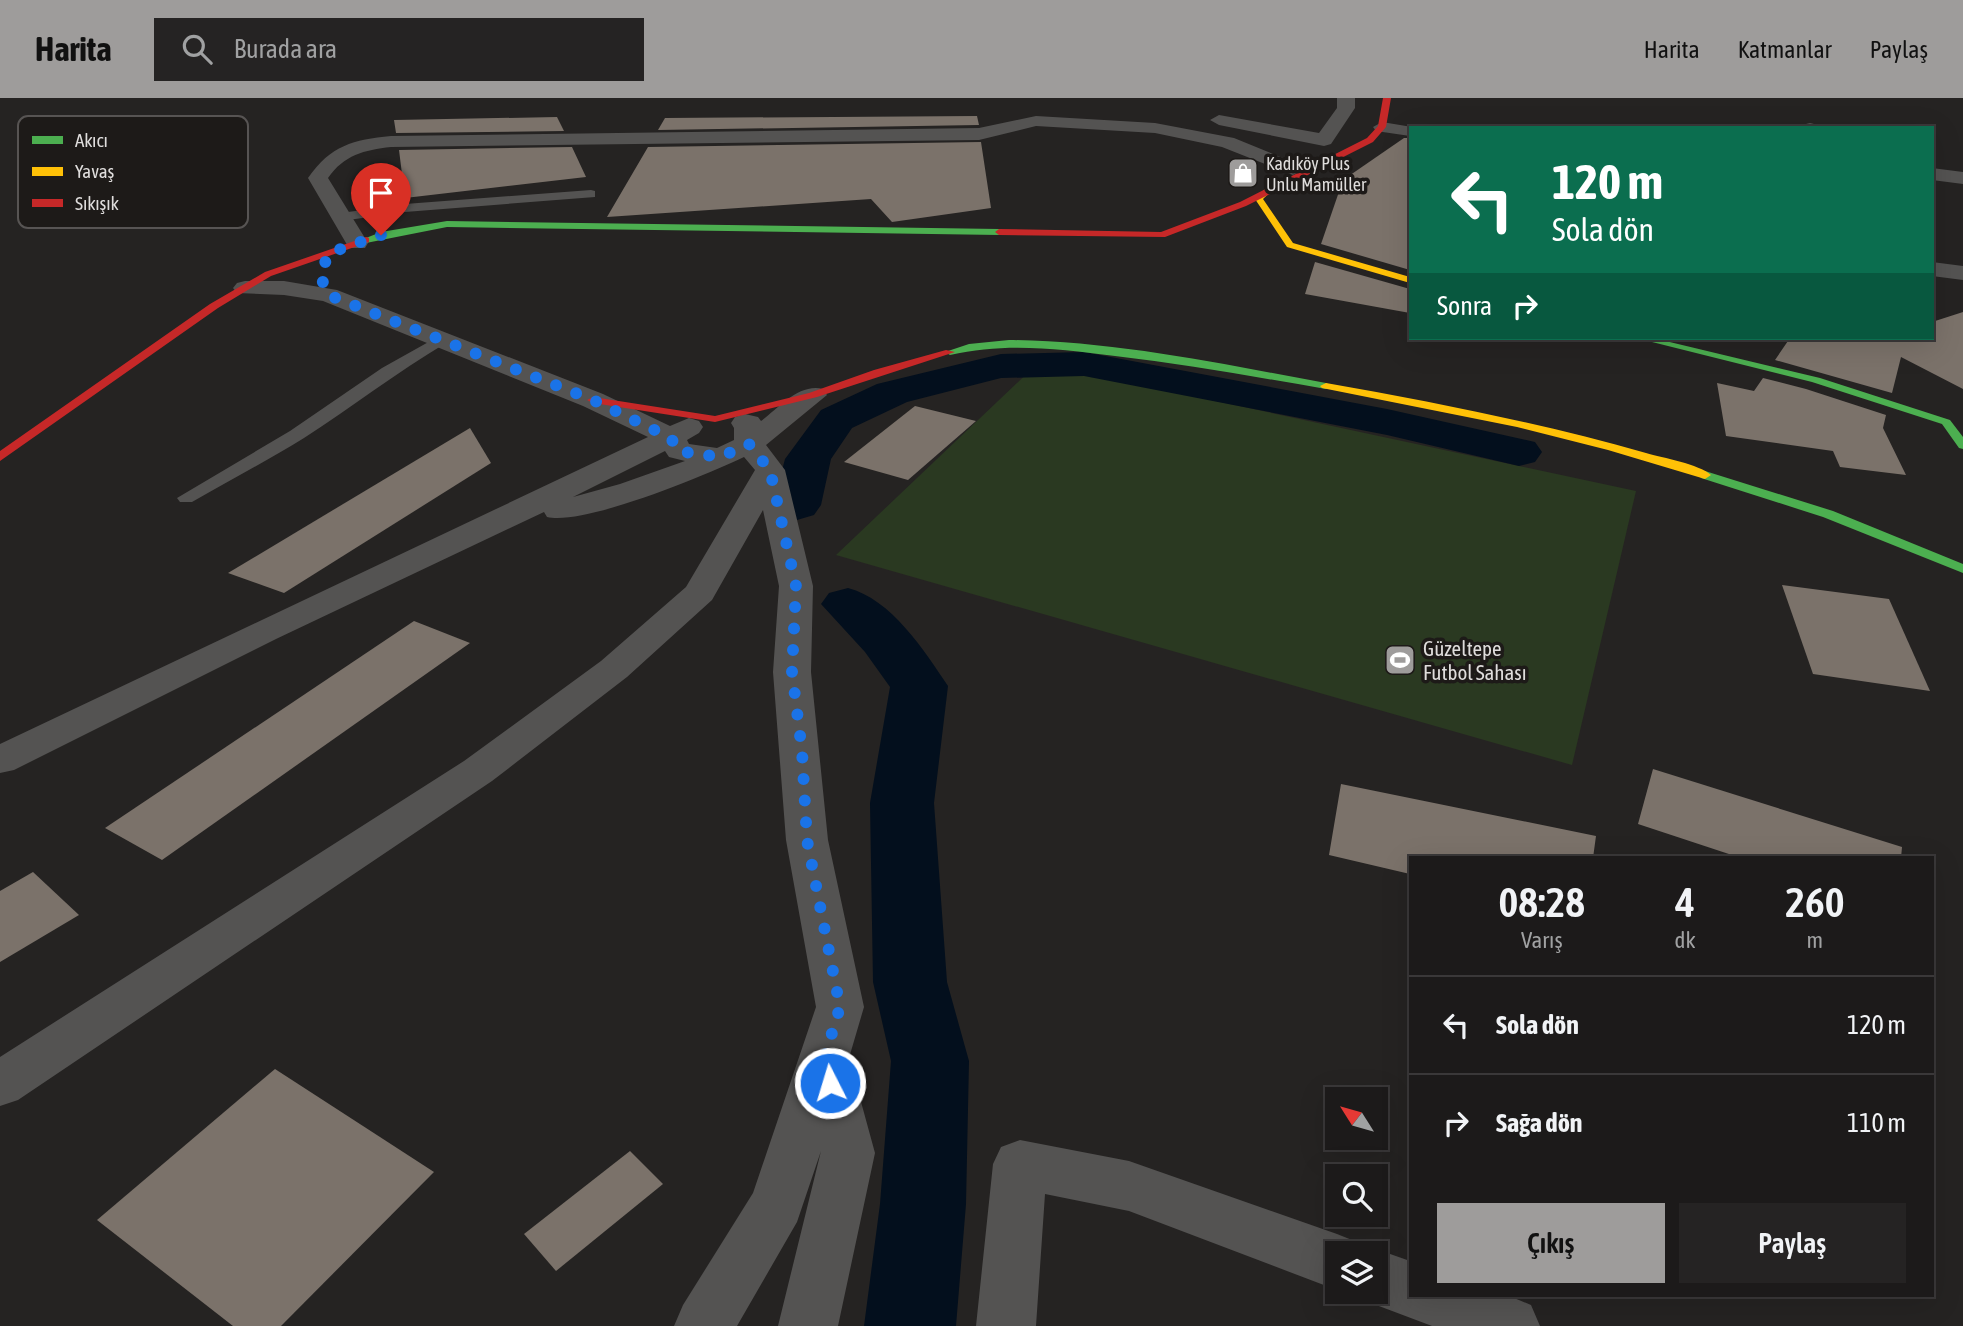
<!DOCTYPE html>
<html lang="tr">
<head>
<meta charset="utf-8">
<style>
	:root { --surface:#1c1a1a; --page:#252323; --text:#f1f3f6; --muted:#a0a1a2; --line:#3a3839; --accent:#9e9c9b }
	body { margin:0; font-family:"Asap Condensed",sans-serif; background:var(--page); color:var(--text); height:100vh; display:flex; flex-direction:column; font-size:26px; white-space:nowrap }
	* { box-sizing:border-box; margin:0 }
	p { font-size:23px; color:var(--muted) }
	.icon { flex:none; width:38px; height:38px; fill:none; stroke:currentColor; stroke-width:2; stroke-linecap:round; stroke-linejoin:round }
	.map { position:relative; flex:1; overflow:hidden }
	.drawer { position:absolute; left:1409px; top:758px; width:525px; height:441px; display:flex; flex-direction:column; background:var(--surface); border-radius:0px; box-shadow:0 7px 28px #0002,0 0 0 2px var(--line) }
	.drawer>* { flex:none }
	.guide { position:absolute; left:1409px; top:28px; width:525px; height:214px; border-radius:0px; box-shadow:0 7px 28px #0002,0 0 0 2px var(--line); background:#0b6e4f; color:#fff; overflow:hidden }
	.needle { width:46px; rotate:307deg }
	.controls { position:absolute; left:1325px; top:989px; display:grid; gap:14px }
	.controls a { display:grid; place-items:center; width:63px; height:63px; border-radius:0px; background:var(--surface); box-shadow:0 7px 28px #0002,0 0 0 2px var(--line); font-size:35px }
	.pin { position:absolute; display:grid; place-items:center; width:60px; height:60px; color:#fff; margin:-72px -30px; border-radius:50% 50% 50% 0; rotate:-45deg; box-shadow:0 0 7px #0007 }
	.pin .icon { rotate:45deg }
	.me { position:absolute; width:77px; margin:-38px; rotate:355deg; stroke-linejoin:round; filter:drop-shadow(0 0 5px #0008) }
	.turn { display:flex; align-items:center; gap:24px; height:147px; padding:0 28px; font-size:32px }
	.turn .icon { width:91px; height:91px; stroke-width:2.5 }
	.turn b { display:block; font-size:49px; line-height:60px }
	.then { display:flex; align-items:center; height:66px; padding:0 28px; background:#0003; gap:14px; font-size:26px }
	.eta { display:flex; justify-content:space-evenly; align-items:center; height:119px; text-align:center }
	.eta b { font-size:42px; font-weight:600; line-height:49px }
	.button { display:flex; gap:14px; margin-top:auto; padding:14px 28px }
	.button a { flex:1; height:80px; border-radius:0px; background:var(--accent); color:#111; font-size:28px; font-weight:600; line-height:80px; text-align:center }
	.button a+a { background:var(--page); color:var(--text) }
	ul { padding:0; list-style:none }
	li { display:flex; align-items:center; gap:21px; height:98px; padding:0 28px; border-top:2px solid var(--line) }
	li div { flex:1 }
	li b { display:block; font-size:26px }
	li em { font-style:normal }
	header { display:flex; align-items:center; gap:42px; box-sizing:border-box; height:98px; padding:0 35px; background:var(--accent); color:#111 }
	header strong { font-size:33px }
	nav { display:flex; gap:38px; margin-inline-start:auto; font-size:24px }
	.search { width:490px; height:63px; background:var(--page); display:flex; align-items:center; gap:18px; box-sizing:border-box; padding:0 24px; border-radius:0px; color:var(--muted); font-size:26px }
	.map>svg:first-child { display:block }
	.green { fill:#2a3921 }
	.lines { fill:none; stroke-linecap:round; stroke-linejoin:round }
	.canal { fill:#030f1d; fill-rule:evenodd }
	.building { fill:#7b726a }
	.lane { fill:#545352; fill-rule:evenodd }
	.street { fill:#545352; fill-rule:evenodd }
	.fast { fill:#4caf50; fill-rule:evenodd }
	.slow { fill:#ffc107; fill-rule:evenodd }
	.jam { fill:#c62828; fill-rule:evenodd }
	.route { stroke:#1a73e8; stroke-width:12; stroke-dasharray:0 21.6 }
	.labels { text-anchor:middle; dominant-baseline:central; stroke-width:7; stroke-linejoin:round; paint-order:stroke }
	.far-poi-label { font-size:18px; fill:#dfdddc; stroke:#1d1a18; text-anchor:start }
	.poi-label { font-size:21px; fill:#dfdddc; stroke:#1d1a18; text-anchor:start }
	.key { fill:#1d1a18; stroke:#575453; stroke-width:2 }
	.key-label { font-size:19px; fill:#dfdddc }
</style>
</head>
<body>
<header>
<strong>Harita</strong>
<div class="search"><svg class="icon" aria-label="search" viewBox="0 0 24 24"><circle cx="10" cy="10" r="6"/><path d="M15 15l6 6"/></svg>Burada ara</div>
<nav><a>Harita</a><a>Katmanlar</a><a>Paylaş</a></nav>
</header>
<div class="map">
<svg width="1963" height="1228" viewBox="0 0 1963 1228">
	<rect width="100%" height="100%" fill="#252322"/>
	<path class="green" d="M1038,265L1636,393L1572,667L836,457Z"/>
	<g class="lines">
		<g class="canal">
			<path d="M1084,254L1387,311L1535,344L1542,354L1535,364L1519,368L1387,337L1084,278L1001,280L907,304L852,330L831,361L821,407L814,417L797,422L780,417L773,407L785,361L821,312L877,286L1001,256Z"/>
			<path d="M848,490C891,501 924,552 948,588L934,705L947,884L969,963L966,1106L956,1228H864L880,1106L891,963L873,884L870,705L890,589L865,554L821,506L829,495Z"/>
		</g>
	</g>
	<g class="building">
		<path d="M977,18L979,27L658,32L665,20Z"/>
		<path d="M557,19L564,33L396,35L394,22Z"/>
		<path d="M1404,40H1410V172L1321,146L1343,82Z"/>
		<path d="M981,44L991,110L892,124L871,101L607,119L648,49Z"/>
		<path d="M572,49L586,79L405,100L399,52Z"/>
		<path d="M1315,164L1410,191V215L1305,196Z"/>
		<path d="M1963,214V291L1901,259L1892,295L1775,262L1790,240H1932V224Z"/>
		<path d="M1763,280L1806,291L1886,317L1883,330L1906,377L1840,369L1833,353L1726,338L1717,285L1754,293Z"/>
		<path d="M915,308L976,323L908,382L844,364Z"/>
		<path d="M470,330L491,365L284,495L228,475Z"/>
		<path d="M1782,487L1889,501L1930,593L1813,576Z"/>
		<path d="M414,523L470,545L162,762L105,730Z"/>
		<path d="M1653,671L1902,749L1901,760H1741L1638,726Z"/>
		<path d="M1341,686L1596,738L1593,760H1410V776L1329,757Z"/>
		<path d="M33,774L79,817L0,864V793Z"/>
		<path d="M275,971L434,1074L281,1228H233L97,1122Z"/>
		<path d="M630,1053L663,1086L556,1173L524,1136Z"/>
	</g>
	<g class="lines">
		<g class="lane">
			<path d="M1810,25L1814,26L1816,30H1805L1806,26Z"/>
			<path d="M591,92L595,93V99L405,114L341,123L335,119L341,115L405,106Z"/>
			<path d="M441,237L446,239L449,242L446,245C397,274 352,309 304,340C268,362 229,383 192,404H180L177,400L290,333L382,270Z"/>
		</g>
		<g class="street">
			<path d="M1337,0H1355V10L1331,46L1324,48L1219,27L1210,22L1219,17L1319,35L1337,10Z"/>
			<path d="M1036,18L1155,25L1234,40L1300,67L1303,71L1293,77L1222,49L1155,35L1036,28L979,42L391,49C364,52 344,57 328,80L368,145L365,150H349L346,145L308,80C331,47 353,42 391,38L979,30Z"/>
			<path d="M1382,24L1418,30H1410V38L1376,33L1373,29Z"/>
			<path d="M1932,70L1963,74V86L1932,82Z"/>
			<path d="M1932,164L1963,168V182L1932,178Z"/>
			<path d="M245,183H284L337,192L603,296L670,328L689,320L699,323L703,329L699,335L687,342L689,346L717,350L734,342V330L731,325L735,319L745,316L758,319L761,323C779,310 799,285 823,291L827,297L766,347L785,372L813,488L811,574L828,742L864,909L849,960L875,1055L838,1228H778L821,1053L797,1124L737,1228H674L683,1207L753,1095L816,909L786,742L773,574L779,488L763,412L712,502L627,579L492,683L18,1002L0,1008V959L464,663L601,563L686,489L755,372L744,359C706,377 584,428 547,419L544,414L276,541L14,672L0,675V646L648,339L583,308L323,203L284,197L237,195L233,190L237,185ZM665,353L669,359L685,363L620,386L573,399Z"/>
			<path d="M1020,1042L1129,1063L1337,1136L1357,1144L1362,1155H1337V1192L1129,1113L1045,1096L1036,1228H976L993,1066L1001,1049Z"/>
			<path d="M1376,1151L1410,1163V1197H1507L1531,1207L1540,1228H1432L1355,1199L1353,1194H1376V1155H1366Z"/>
		</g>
		<g class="fast">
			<path d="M447,123L999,131L1003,134L999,137L447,129L366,145L361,142L381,134Z"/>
			<path d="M1636,240H1653L1820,280L1950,322L1963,339V351L1959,350L1942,326L1812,284Z"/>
			<path d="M1009,242C1115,243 1222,266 1326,285L1332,288L1326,291C1256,279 1186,266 1115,258C1059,251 1006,244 950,257L945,254L969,246Z"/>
			<path d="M1705,373L1833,413L1963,466V475L1823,419L1701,380L1699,377Z"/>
		</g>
		<g class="slow">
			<path d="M1275,81L1282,83L1263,101L1293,145L1410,179V185L1287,149L1255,101Z"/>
			<path d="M1326,285C1434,304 1540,325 1646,355C1663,360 1699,366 1711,377L1705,381L1608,352L1517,329L1322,290L1320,288Z"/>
		</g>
		<g class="jam">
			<path d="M1383,0H1391L1386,29L1373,44L1246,108L1165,139L999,137L995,134L999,131L1161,134L1240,104L1367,40L1378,28Z"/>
			<path d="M366,139L369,140V144L271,178L218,210L0,363V353L210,206L265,174Z"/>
			<path d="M946,252L955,254L817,299L715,324L593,305L587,302L593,299L715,318L809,295L874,272Z"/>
		</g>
	</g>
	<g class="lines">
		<path class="route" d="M381,137L329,155L320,177L328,197L593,302L671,340L678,353L720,359L749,346L770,372L796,488L792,574L802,653L807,742L840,909L824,961L830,985"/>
	</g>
	<defs>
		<g id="shop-square" transform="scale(1.575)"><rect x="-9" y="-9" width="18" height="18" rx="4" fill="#9e9c9b" stroke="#1d1a18"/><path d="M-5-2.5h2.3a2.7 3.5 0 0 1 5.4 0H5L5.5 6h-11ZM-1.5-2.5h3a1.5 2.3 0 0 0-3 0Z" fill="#fff"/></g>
		<g id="stadium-square" transform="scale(1.575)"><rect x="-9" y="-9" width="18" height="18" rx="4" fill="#9e9c9b" stroke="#1d1a18"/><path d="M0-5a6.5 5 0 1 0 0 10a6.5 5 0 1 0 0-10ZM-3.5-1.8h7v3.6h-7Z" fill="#fff"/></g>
	</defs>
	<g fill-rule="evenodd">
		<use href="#shop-square" x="1243" y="75"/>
		<use href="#stadium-square" x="1400" y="562"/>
	</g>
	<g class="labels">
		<g class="far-poi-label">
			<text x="1266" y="65">Kadıköy Plus<tspan x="1266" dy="21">Unlu Mamüller</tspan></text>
		</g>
		<g class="poi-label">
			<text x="1423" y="550">Güzeltepe<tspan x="1423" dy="24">Futbol Sahası</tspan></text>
		</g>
	</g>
	<rect x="18" y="18" width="230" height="112" rx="10" class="key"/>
	<rect x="32" y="38" width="31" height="8" fill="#4caf50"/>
	<rect x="32" y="69" width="31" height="9" fill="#ffc107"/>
	<rect x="32" y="101" width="31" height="8" fill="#c62828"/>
	<g class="key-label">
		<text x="75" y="49">Akıcı</text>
		<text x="75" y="80">Yavaş</text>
		<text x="75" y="112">Sıkışık</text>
	</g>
</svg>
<div class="controls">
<a><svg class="needle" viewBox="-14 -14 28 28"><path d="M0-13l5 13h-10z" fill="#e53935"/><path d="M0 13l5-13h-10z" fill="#a0a1a2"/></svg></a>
<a><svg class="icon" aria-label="search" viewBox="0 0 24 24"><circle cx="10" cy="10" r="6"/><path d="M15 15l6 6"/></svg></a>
<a><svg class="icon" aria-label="layers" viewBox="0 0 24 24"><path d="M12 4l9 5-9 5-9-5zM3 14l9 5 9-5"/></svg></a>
</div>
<div class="pin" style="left:381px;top:137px;background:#d93025"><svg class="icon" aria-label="arrive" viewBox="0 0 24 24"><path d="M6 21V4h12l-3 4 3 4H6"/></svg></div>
<svg class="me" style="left:830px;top:985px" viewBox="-20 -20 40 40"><circle r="17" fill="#1a73e8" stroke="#fff" stroke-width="3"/><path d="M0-11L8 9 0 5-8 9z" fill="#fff"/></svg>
<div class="guide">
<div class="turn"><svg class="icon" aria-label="left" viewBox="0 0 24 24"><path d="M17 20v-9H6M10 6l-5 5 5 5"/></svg><div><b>120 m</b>Sola dön</div></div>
<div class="then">Sonra<svg class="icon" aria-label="right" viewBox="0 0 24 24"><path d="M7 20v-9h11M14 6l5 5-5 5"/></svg></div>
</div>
<section class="drawer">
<div class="eta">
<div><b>08:28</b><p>Varış</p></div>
<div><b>4</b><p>dk</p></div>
<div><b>260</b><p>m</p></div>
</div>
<ul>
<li><svg class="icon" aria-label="left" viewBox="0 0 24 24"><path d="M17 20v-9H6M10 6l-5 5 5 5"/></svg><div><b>Sola dön</b></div><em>120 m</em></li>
<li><svg class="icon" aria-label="right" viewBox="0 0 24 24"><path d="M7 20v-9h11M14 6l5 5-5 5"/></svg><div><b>Sağa dön</b></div><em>110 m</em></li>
</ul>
<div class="button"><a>Çıkış</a><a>Paylaş</a></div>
</section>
</div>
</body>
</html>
